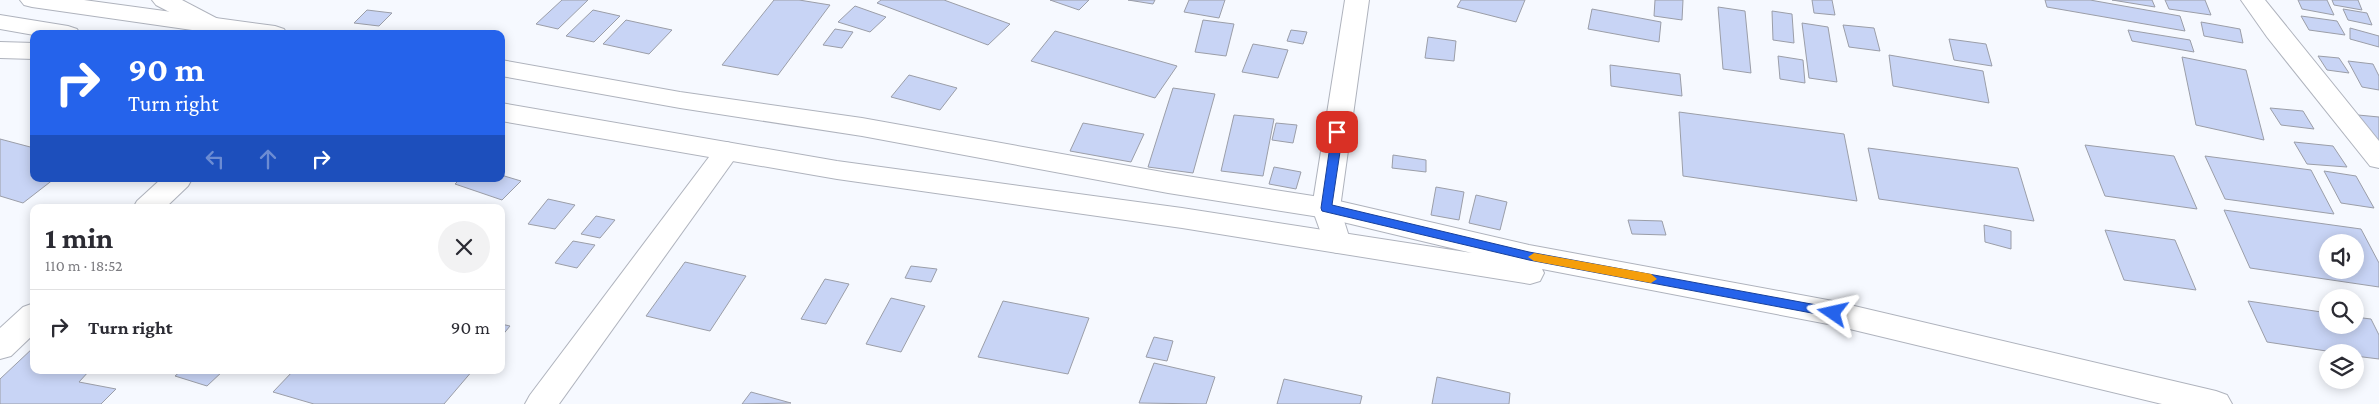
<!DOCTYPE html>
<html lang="en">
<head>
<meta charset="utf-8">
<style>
	:root { --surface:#fff; --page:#f2f2f3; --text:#2b2b33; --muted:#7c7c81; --line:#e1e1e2 }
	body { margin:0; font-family:"Crimson Pro",serif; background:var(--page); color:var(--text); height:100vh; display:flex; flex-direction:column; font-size:19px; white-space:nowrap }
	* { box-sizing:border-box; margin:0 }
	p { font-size:16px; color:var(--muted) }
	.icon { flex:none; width:28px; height:28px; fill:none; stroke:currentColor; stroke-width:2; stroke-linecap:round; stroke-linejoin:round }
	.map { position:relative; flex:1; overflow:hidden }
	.panel { position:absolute; left:30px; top:204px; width:475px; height:170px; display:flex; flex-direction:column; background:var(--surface); border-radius:10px; box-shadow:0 2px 12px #0003 }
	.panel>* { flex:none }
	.top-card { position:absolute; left:30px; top:30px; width:475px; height:152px; border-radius:10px; box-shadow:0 2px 12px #0003; background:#2563eb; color:#fff; overflow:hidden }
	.tools { position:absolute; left:2319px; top:234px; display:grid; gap:10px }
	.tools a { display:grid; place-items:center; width:45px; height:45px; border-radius:50%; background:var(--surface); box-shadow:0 2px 12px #0003; font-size:25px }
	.pin { position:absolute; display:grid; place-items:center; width:42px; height:42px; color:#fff; margin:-21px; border-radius:10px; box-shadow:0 2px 8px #0006 }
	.me { position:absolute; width:55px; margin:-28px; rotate:281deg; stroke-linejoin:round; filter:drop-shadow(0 0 4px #0008) }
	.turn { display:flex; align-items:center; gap:18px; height:105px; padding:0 15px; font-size:22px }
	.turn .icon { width:65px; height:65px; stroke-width:2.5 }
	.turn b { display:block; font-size:35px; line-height:42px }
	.lanes { display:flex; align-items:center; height:48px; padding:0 15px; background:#0003; justify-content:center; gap:25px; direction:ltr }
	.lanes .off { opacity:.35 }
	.round { display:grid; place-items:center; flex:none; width:52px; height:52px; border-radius:26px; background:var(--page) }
	.head { display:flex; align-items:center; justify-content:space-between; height:85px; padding:0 15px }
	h1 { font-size:30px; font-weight:700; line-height:38px }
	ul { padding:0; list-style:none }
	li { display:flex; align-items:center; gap:15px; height:75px; padding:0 15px; border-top:1px solid var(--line) }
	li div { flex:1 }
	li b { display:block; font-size:19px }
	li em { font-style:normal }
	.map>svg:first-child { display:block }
	.building { fill:#c8d4f5; stroke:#9b9ea8; fill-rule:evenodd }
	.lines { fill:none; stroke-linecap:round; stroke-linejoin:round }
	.street-casing { stroke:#afb3bd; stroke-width:2 }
	.primary-casing { stroke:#afb3bd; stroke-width:2 }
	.highway-casing { stroke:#afb3bd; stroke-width:2 }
	.street { fill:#fff; fill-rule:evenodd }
	.primary { fill:#fff; fill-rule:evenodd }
	.highway { fill:#fff; fill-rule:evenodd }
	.route { fill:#2563eb; stroke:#184099 }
	.slow { fill:#f59e0b }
</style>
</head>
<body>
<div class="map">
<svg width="2379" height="404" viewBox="0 0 2379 404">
	<rect width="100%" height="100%" fill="#f6f9ff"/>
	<g class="building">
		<path d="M562,0H588L558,29L536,24Z"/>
		<path d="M774,0H799L830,5L778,75L722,65Z"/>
		<path d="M881,0H944L1010,24L988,45L877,3Z"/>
		<path d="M1050,0H1089L1079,10Z"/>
		<path d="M1128,0H1155L1153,4Z"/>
		<path d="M1189,0H1225L1219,18L1184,12Z"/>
		<path d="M1461,0H1525L1516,22L1457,7Z"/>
		<path d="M1655,0H1683L1682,20L1654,16Z"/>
		<path d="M1812,0H1832L1835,15L1814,13Z"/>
		<path d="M2045,0H2090L2180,16L2185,31L2047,7Z"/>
		<path d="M2112,0H2152L2155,7Z"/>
		<path d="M2165,0H2205L2211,15L2169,9Z"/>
		<path d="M2298,0H2327L2334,15L2302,9Z"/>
		<path d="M2332,0H2358L2362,10L2334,5Z"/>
		<path d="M855,6L886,17L870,32L838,22Z"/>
		<path d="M1718,7L1745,11L1751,73L1723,69Z"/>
		<path d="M1592,9L1661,22L1659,42L1588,29Z"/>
		<path d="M2343,9L2367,13L2372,25L2348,20Z"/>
		<path d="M367,10L392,13L379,26L354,23Z"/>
		<path d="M593,10L620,16L594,42L566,36Z"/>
		<path d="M1772,11L1792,14L1794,43L1773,40Z"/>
		<path d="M2301,16L2337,21L2345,35L2309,30Z"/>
		<path d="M626,20L672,30L649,54L603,44Z"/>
		<path d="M1203,20L1234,24L1226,56L1195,52Z"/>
		<path d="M2201,22L2240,29L2243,43L2204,36Z"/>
		<path d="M1802,23L1828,27L1837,82L1809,78Z"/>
		<path d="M1843,25L1874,28L1880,51L1849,47Z"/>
		<path d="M2350,28L2379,36V47L2350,39Z"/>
		<path d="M835,29L853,32L842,48L823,45Z"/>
		<path d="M1291,30L1307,32L1303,44L1287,41Z"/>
		<path d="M2128,30L2190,40L2194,52L2132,41Z"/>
		<path d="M1055,31L1177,66L1155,98L1031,61Z"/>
		<path d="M1428,37L1456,41L1454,61L1425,58Z"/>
		<path d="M1949,39L1986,44L1992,66L1954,60Z"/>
		<path d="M1253,44L1288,50L1278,78L1242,72Z"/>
		<path d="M1889,55L1983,71L1989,103L1893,86Z"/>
		<path d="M1778,56L1803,60L1805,83L1780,79Z"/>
		<path d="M2318,56L2339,58L2349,73L2327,70Z"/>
		<path d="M2182,57L2246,70L2264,140L2196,125Z"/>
		<path d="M2348,61L2373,64L2379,76V90L2362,87Z"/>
		<path d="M1610,65L1680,74L1682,96L1611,86Z"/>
		<path d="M909,75L957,88L940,110L891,97Z"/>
		<path d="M1173,88L1215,94L1193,173L1148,167Z"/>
		<path d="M2270,108L2303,111L2314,129L2281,125Z"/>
		<path d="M1679,112L1844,134L1857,201L1683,176Z"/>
		<path d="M1234,115L1274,119L1263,176L1221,171Z"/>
		<path d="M2358,115L2379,117V145Z"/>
		<path d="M1083,123L1144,134L1131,162L1070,151Z"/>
		<path d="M1276,123L1297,125L1293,143L1272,140Z"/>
		<path d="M0,139L34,148V179H54L23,203L0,196Z"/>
		<path d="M2294,142L2333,146L2347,167L2307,164Z"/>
		<path d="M2085,145L2174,156L2197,209L2105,196Z"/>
		<path d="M1868,148L2018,168L2034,221L1879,199Z"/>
		<path d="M1393,155L1426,160V172L1392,168Z"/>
		<path d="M2205,156L2311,170L2334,214L2225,199Z"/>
		<path d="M1274,167L1301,172L1296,189L1269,184Z"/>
		<path d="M2324,171L2356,176L2374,208L2341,203Z"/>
		<path d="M501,175L521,181L502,200L455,184L460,179H501Z"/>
		<path d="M1436,187L1464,192L1459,220L1431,215Z"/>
		<path d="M1476,195L1507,202L1500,230L1469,223Z"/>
		<path d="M548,199L575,205L555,229L528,224Z"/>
		<path d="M2224,210L2361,229L2379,263V287L2250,268ZM2328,242H2355V270H2328Z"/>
		<path d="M596,216L615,220L600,238L581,234Z"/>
		<path d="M1628,220L1662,221L1666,235L1632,234Z"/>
		<path d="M1984,225L2011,231V249L1985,242Z"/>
		<path d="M2105,230L2175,240L2196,290L2124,280Z"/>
		<path d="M573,241L595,245L577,268L555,263Z"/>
		<path d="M685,262L746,276L710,331L646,316Z"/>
		<path d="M911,266L937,269L931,282L905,278Z"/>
		<path d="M825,279L849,284L826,324L801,319Z"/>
		<path d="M891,298L925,306L901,352L866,344Z"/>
		<path d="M1003,301L1089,318L1068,374L978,357Z"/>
		<path d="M2248,301L2328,313V325H2355V317L2371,319L2379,335V359L2355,356V352H2333L2267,342Z"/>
		<path d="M501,324L510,326L501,337Z"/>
		<path d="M1154,337L1173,341L1167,361L1146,357Z"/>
		<path d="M34,347V370H90L79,382L116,389L101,404H0V379Z"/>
		<path d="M1154,363L1215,377L1206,404L1139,403Z"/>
		<path d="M182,370H224L207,386L175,376Z"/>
		<path d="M294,370H473L444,404H314L273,392Z"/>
		<path d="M1437,377L1510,393L1509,404H1432Z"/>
		<path d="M1284,379L1362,396L1360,404H1277Z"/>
		<path d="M751,392L791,403L742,404Z"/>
	</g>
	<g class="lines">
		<g class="street-casing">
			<g id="street">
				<path d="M1345,0H1369L1340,208L1351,243L1347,250L1337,253L1327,250L1312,208Z"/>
				<path d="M2241,0H2265L2379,141V168L2370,166L2267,37Z"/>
				<path d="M727,142L736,145L740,151L736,157L559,404H525L530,395L718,145Z"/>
				<path d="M161,179H192L188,186L165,208H133L137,201Z"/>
				<path d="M34,303V334L11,356L0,359V328L23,307Z"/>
			</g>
		</g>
		<g class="primary-casing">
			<g id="primary">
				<path d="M20,0H84L275,26L284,29L287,34H220L32,7L24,5Z"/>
				<path d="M0,15L68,26L77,29L80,34H34V35L0,29Z"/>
				<path d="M501,60L680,92L862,118L1168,173L1326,198L1529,245L1833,301L2216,391L2227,395L2232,404H2162L1833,325L1542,269L1544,273L1540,281L1530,284L1182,228L837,179L501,121V103L837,161L1182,208L1472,253L1326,218L1168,193L862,136L680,108L501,76Z"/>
			</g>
		</g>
		<g class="highway-casing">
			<g id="highway">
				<path d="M152,0H182L220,20L224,25L220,30L212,32L204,30L156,5Z"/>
				<path d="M0,42L34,43V59L0,58Z"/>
			</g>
		</g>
		<use href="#street" class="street"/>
		<use href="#primary" class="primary"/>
		<use href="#highway" class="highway"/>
	</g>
	<path class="route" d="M1337,129L1343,132L1332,205L1529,252L1833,308L1839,313L1833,317L1529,260L1322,211L1321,208L1332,132Z"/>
	<path class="slow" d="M1534,253L1651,274L1657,279L1651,283L1534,261L1528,257Z"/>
</svg>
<div class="tools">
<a><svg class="icon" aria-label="sound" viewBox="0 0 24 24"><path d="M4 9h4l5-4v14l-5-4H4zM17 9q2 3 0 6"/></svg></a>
<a><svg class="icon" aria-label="search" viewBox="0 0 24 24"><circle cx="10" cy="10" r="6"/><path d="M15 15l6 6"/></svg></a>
<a><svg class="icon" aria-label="layers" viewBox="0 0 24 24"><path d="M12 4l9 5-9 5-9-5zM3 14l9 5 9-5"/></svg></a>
</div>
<div class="pin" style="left:1337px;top:132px;background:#d93025"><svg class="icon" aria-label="arrive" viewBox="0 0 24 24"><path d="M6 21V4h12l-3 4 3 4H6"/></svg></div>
<svg class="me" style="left:1833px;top:313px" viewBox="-20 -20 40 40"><path d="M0-17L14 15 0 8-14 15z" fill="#2563eb" stroke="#fff" stroke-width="4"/></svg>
<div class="top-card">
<div class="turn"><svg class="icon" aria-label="right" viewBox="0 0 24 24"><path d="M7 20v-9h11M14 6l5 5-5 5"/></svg><div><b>90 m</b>Turn right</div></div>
<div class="lanes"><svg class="icon off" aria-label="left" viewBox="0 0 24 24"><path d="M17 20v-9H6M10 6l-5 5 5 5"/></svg><svg class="icon off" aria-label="ahead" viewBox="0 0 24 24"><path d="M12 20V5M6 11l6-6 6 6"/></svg><svg class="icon" aria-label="right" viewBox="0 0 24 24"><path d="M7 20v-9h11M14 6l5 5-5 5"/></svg></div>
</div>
<section class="panel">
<div class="head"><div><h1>1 min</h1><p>110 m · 18:52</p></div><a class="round"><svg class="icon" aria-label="close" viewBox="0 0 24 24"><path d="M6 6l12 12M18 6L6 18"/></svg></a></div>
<ul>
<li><svg class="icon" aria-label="right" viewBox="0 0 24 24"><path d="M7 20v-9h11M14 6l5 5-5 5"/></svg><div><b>Turn right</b></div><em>90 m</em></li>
</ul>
</section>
</div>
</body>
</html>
